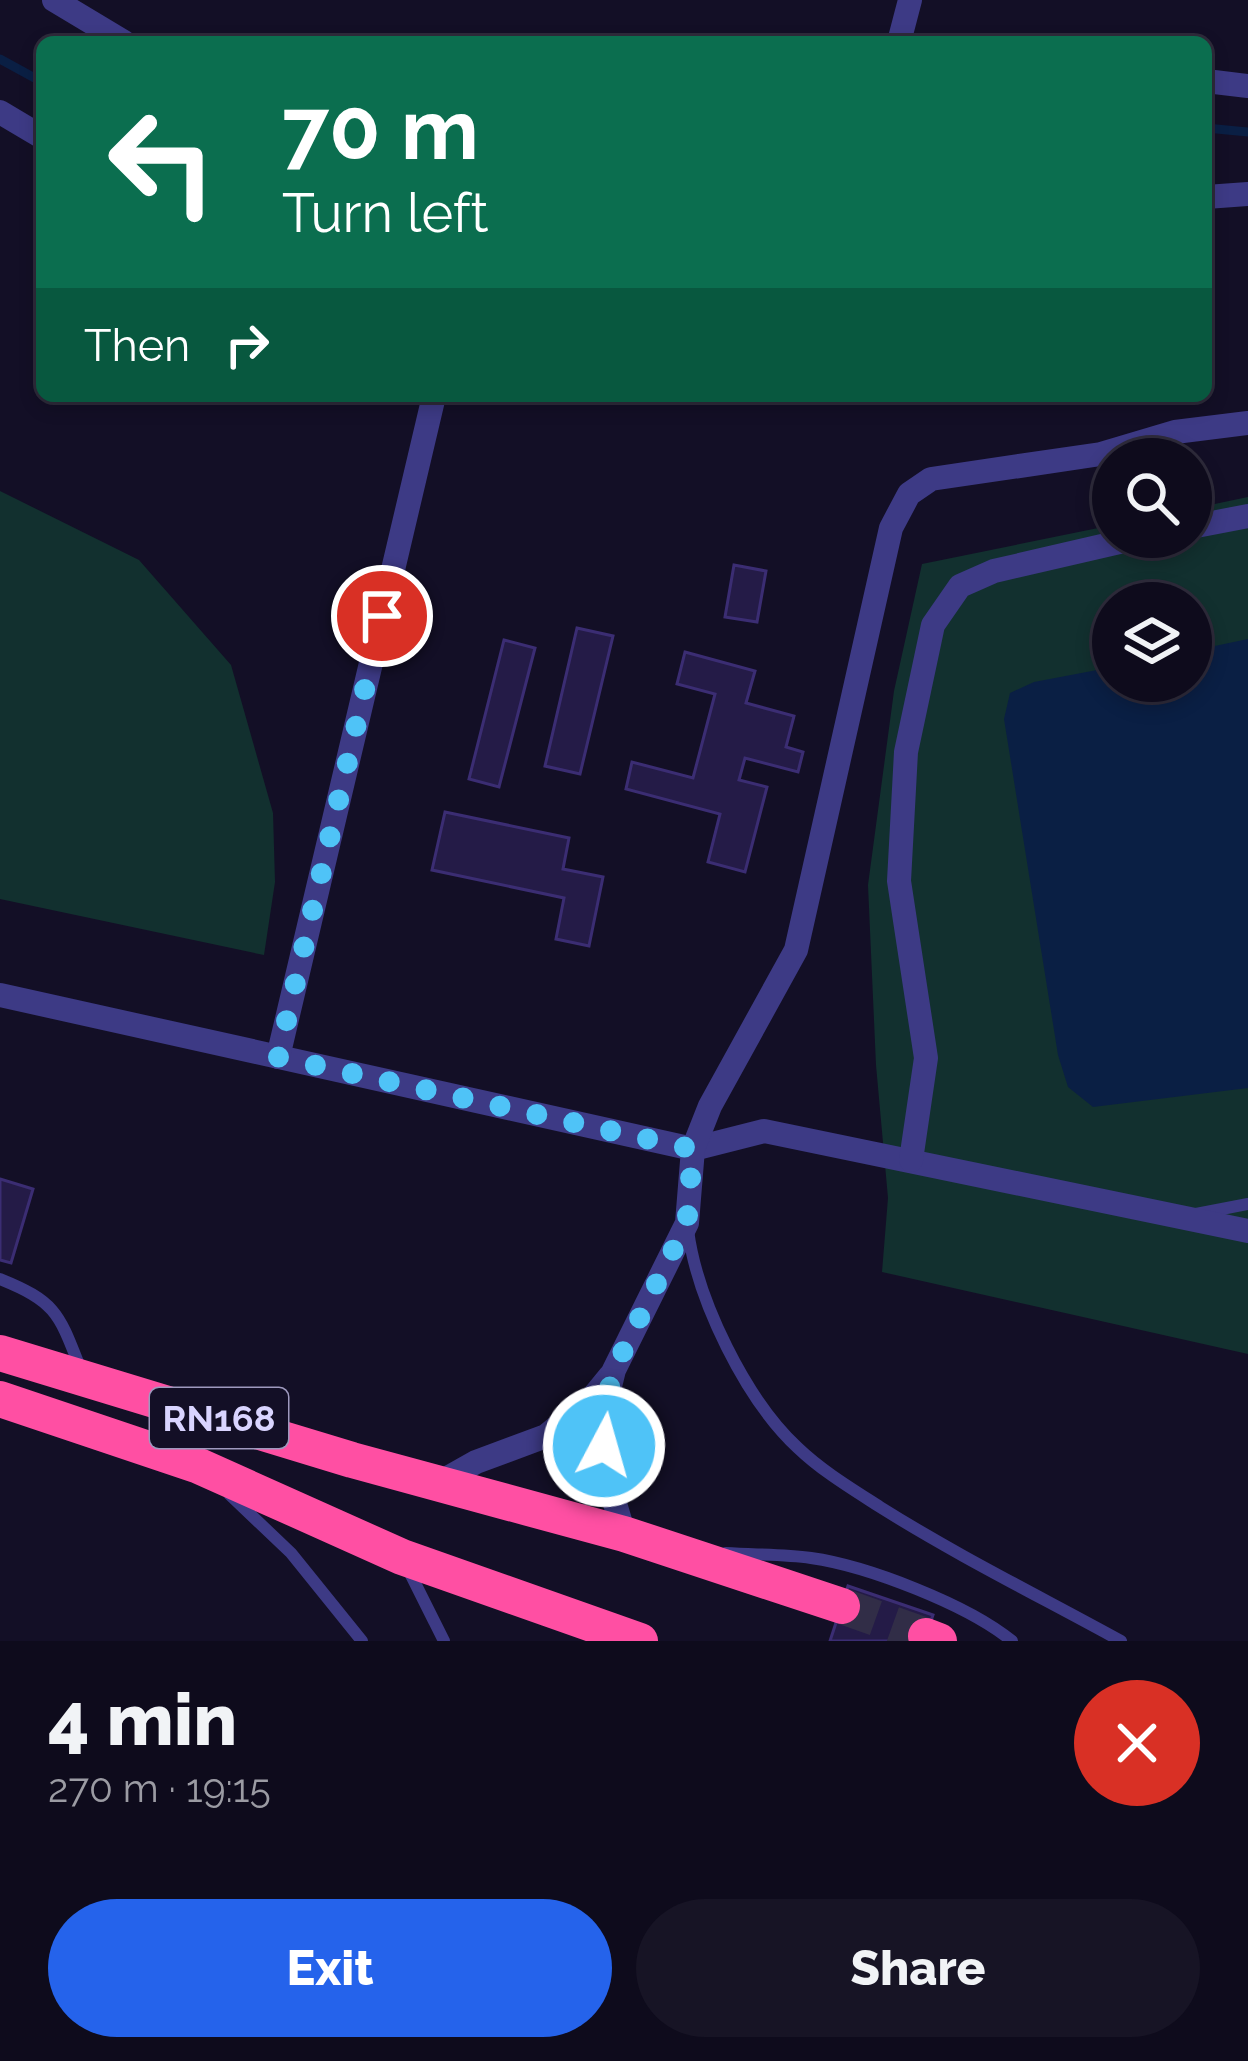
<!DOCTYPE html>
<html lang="en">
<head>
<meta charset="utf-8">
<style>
	:root { --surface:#0e0b1c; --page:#171425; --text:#f1f3f6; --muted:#9b9ba3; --line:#2e2b3b; --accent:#2563eb }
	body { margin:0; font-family:Raleway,sans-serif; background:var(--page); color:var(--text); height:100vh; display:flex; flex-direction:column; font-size:45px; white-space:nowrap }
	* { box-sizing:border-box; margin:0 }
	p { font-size:39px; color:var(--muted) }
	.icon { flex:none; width:66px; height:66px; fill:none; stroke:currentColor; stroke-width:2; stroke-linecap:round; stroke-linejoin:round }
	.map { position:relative; height:1641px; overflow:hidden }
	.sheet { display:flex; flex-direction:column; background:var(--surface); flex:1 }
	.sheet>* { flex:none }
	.hud { position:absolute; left:36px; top:36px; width:1176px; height:366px; border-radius:18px; box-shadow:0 6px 18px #0003,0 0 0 3px var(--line); background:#0b6e4f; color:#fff; overflow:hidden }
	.buttons { position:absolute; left:1092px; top:438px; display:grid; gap:24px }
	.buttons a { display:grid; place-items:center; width:120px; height:120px; border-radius:50%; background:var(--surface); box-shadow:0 6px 18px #0003,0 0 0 3px var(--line); font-size:60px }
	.pin { position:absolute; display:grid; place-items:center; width:102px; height:102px; color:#fff; margin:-51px; border:6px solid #fff; border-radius:50%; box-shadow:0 3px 12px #0007 }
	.me { position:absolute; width:132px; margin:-66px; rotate:6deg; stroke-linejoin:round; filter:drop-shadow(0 0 9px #0008) }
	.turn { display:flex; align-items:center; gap:42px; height:252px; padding:0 48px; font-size:54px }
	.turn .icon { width:156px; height:156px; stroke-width:2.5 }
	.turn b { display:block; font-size:84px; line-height:102px }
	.then { display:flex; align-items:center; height:114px; padding:0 48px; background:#0003; gap:24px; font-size:45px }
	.round { display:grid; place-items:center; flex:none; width:126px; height:126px; border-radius:63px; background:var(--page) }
	.summary { display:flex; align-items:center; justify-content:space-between; height:204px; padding:0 48px }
	h1 { font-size:72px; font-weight:800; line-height:90px }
	.action { display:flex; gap:24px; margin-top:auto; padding:24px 48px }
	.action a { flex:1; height:138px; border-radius:72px; background:var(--accent); color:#fff; font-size:48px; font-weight:800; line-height:138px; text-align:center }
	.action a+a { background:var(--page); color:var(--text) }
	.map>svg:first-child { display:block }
	.green { fill:#12302f; fill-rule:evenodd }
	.water { fill:#0a1f44 }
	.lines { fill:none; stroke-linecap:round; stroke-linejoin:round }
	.stream { stroke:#0a1f44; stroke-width:9 }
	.building { fill:#241b47; stroke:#3b2d73; stroke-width:3 }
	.highway-tunnel { stroke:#312d47; stroke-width:36; stroke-dasharray:36 18; stroke-linecap:butt }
	.lane { stroke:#3d3a85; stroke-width:12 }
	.street { stroke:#3d3a85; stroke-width:24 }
	.highway { stroke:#ff4fa3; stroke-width:36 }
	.route { stroke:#4fc3f7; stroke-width:21; stroke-dasharray:0 37.8 }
	.labels { text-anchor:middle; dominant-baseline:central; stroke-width:12; stroke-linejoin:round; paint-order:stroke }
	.shield { fill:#130f26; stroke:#9e99be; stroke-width:3 }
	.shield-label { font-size:36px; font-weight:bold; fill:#d9d4ff }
</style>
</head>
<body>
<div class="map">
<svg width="1248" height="1641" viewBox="0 0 1248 1641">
	<rect width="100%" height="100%" fill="#130f26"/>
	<g class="green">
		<path d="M0,491L139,560L231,665L273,813L275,882L264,955L0,899Z"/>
		<path d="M1248,497V1354L882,1272L888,1198L876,1065L868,885L894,691L922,564L1113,525V537H1191V509ZM1113,603H1191V681H1113Z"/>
	</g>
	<path class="water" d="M1248,639V1088L1093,1107L1068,1087L1058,1055L1004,719L1010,693L1034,682L1113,667V681H1191V651Z"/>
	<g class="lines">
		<g class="stream">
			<path d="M0,59L42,82"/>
			<path d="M1206,128L1248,132"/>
		</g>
	</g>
	<g class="building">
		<path d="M734,565L766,571L757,622L725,617Z"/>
		<path d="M577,628L613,636L580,774L545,766Z"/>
		<path d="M504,640L535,648L499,787L469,779Z"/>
		<path d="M685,652L755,671L746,703L794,716L786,747L803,752L798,772L745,758L739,780L767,787L745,872L708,862L720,814L626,789L632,762L693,778L715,694L677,684Z"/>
		<path d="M445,812L569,838L563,869L603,877L589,946L556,939L564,898L432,870Z"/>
		<path d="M0,1179L33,1189L11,1263L0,1260Z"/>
		<path d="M848,1586L933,1615L924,1641H830Z"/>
	</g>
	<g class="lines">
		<path class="highway-tunnel" d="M842,1606L926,1636"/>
		<g class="lane">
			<path d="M1196,1214L1248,1204"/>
			<path d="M688,1230C697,1300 746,1400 798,1448C822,1471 852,1489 880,1507C958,1556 1041,1597 1121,1641"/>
			<path d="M0,1279C57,1302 59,1314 81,1370"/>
			<path d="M230,1495L291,1553L362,1641"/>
			<path d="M726,1553C754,1555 783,1554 811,1558C868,1566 968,1605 1012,1641"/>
			<path d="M408,1569L444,1641"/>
		</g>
		<g class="street">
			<path d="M54,0L124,42"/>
			<path d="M899,42L910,0"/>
			<path d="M1206,81L1248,86"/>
			<path d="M0,112L42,137"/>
			<path d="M1206,197L1248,194"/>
			<path d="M1191,527L1248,516"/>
			<path d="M0,995L693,1149L764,1131L1248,1231"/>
			<path d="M278,1057L434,396"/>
			<path d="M911,1160L926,1058L899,881L906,752L933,625L960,586L994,571L1141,537"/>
			<path d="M437,1484L476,1462L546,1436L592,1398L610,1376"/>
			<path d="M624,1534L606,1473L602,1419L614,1370L687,1223L693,1149L710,1106L796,950L891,528L909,494L931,479L1101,454L1175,432L1248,423"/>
		</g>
		<g class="highway">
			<path d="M0,1353L352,1460L624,1534L842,1606"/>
			<path d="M0,1399L199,1466L402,1557L640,1641"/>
			<path d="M926,1636L939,1641"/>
		</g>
	</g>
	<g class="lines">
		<path class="route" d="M382,616L278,1057L693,1149L687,1222L614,1370L602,1419L604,1446"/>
	</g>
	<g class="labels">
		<rect class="shield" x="150" y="1388" width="138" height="60" rx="9"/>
		<g class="shield-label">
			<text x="219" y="1418">RN168</text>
		</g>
	</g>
</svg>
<div class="buttons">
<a><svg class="icon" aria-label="search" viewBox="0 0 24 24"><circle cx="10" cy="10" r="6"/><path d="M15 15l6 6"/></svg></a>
<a><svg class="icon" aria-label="layers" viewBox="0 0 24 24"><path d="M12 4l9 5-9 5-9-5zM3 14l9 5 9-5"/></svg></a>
</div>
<div class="pin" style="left:382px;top:616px;background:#d93025"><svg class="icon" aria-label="arrive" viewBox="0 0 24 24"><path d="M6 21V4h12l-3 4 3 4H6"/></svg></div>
<svg class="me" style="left:604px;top:1446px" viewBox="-20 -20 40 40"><circle r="17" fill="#4fc3f7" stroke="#fff" stroke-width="3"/><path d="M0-11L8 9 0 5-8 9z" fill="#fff"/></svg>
<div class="hud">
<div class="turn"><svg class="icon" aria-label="left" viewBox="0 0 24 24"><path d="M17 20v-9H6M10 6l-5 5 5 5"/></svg><div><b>70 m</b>Turn left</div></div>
<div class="then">Then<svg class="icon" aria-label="right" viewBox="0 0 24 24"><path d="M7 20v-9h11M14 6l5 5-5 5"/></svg></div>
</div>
</div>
<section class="sheet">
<div class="summary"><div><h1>4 min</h1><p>270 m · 19:15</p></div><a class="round" style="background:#d93025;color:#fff"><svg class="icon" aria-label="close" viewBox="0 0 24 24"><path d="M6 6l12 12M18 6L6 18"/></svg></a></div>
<div class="action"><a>Exit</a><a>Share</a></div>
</section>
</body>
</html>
